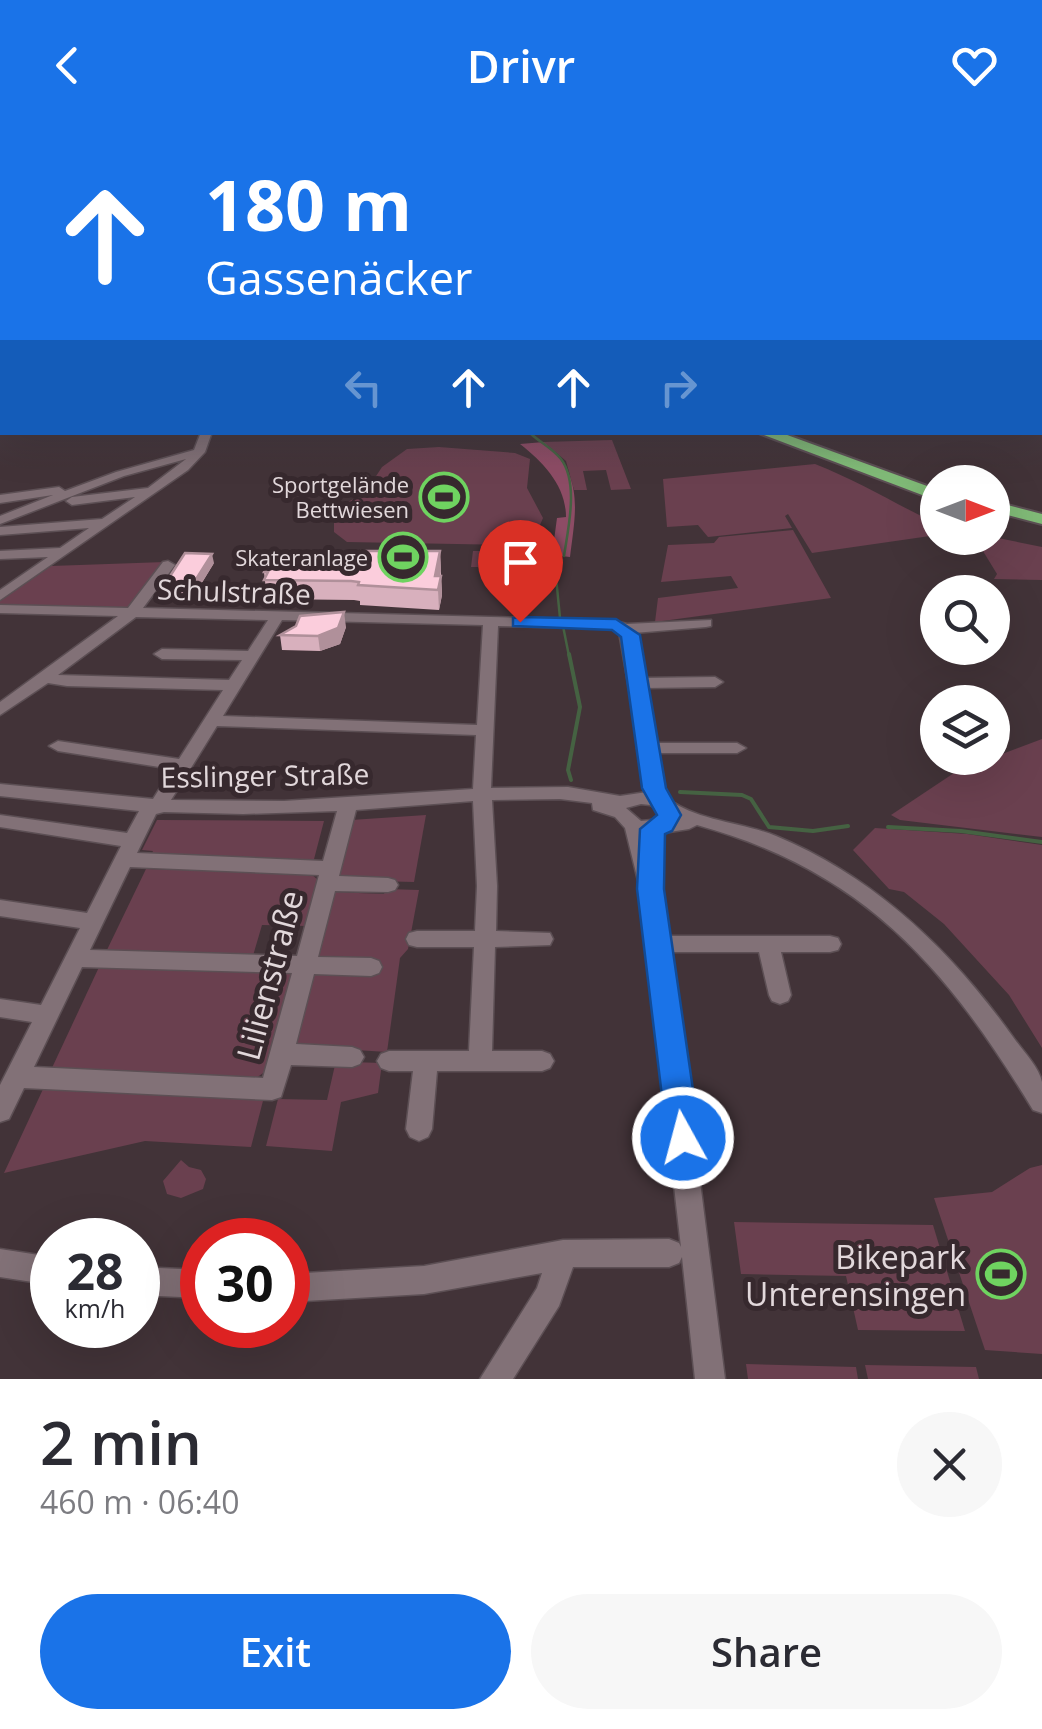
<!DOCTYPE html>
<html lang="en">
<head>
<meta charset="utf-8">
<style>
	:root { --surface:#fff; --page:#f7f7f7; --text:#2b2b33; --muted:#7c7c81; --accent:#1a73e8 }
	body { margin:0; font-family:"Open Sans",sans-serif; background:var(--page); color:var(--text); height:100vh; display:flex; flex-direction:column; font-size:38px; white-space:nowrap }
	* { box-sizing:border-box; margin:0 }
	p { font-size:32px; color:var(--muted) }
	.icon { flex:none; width:55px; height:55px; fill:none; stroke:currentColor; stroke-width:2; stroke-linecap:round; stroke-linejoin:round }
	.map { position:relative; height:1249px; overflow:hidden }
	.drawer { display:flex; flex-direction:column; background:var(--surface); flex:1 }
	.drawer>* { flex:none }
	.guide { position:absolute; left:0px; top:0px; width:1042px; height:305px; box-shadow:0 10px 40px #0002; background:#1a73e8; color:#fff; overflow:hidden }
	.needle { width:65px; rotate:90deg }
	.fabs { position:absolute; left:920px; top:335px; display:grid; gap:20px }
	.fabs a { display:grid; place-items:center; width:90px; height:90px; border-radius:50%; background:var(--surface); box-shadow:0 10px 40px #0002; font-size:50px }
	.speed { position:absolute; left:30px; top:1088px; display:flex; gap:20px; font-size:50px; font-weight:700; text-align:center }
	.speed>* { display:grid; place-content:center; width:130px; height:130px; border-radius:50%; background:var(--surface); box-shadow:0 10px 40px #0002; line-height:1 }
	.speed small { font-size:25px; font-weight:400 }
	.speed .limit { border:15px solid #d22; background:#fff; color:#111 }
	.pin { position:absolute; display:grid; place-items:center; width:85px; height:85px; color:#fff; margin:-102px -42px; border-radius:50% 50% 50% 0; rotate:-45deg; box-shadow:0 0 10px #0007 }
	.pin .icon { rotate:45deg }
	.me { position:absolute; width:110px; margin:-55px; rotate:353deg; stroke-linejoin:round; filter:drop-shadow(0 0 8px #0008) }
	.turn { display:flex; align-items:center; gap:35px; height:210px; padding:0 40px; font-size:45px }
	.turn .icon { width:130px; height:130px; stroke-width:2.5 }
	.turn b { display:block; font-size:70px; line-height:85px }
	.lanes { display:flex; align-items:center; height:95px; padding:0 40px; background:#0003; justify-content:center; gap:50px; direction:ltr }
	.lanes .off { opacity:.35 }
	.round { display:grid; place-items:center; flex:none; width:105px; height:105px; border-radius:52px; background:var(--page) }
	.overview { display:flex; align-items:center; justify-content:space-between; height:170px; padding:0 40px }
	h1 { font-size:60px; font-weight:600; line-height:75px }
	.cta { display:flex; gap:20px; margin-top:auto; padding:20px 40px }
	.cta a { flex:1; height:115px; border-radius:60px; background:var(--accent); color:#fff; font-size:40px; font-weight:600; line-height:115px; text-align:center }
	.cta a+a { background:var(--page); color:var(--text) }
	header { display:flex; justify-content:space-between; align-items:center; height:130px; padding:0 40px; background:var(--accent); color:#fff; font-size:45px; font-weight:600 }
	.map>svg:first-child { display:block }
	.green { fill:#6a404f }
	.forest { fill:#8d4c65 }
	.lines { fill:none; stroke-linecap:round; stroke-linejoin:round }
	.stream-far1 { stroke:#456242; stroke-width:2.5 }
	.stream { stroke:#456242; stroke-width:4 }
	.minor-casing { stroke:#5c4f54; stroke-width:3 }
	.highway-casing { stroke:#5c4f54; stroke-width:4 }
	.minor { fill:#827177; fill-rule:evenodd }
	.highway { fill:#80ba77; fill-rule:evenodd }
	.wall { fill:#d8b0bd }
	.shaded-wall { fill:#b0909a }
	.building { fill:#fbcddc; stroke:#b0909a; stroke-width:2.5 }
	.route { fill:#1a73e8; stroke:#114b97; stroke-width:2.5 }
	.labels { text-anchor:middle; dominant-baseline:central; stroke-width:10; stroke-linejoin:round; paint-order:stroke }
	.far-poi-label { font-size:22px; fill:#e2d8db; stroke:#37292e; text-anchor:end }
	.street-label { font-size:28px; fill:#e2d8db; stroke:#37292e }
	.near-street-label { font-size:32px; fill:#e2d8db; stroke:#37292e }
	.near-poi-label { font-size:32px; fill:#e2d8db; stroke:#37292e; text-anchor:end }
</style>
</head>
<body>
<header><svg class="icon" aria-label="back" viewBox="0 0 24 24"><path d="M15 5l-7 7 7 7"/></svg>Drivr<svg class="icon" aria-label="heart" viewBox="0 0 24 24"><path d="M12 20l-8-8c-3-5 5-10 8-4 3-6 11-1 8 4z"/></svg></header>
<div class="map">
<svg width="1042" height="1249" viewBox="0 0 1042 1249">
	<rect width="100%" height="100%" fill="#423338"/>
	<g class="green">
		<path d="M612,310L631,359L611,360L606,340L583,341L587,360H574L566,331L544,312Z"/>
		<path d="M439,317L515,323L530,329L527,358L543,388L537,402L516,415L347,412L334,402V385L340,376L365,363L382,337L407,319Z"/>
		<path d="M815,334C858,351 896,374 937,394V405L812,423L788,384L785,386L792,398L708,407L698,395L667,397L663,349Z"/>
		<path d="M793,400L831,468L655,492L658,468L738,458L731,446L661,452L668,415L714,413L719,407Z"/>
		<path d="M993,407L1042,417V450L994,449L997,444L975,408Z"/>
		<path d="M473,421H518L517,438L531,441L535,450C516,455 488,456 478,437H471Z"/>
		<path d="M165,432L133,476L126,479L0,476V471L51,436Z"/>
		<path d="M1042,609V707L900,690L891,685L957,641Z"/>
		<path d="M426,685L414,752L336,750L351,690Z"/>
		<path d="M157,690L324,691L313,733L150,727L153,721L142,720Z"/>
		<path d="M875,698L967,704L1042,715V918L1009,865L944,794L904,762L889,759L853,720Z"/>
		<path d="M146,739L311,744L318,750L306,796L262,795L252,829L105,824Z"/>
		<path d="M386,759L419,760L408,819L400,828L387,922L293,916L332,762L384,764Z"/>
		<path d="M100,835L292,844L266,941L256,948L51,940Z"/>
		<path d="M350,932L382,933L378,963L341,972L332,1021L266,1016L278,969L327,970L335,935Z"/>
		<path d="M44,957L264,967L251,1017L145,1011L4,1043Z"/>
		<path d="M181,1030L189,1037L201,1040L206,1049L203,1059L181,1068L167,1064L163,1051Z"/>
		<path d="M1042,1035V1224L985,1220L934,1068L992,1062L1030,1038Z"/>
		<path d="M734,1092L933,1095L965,1201L858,1200L846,1146L741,1144Z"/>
		<path d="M746,1234L856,1237L858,1249H748Z"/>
		<path d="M865,1235L976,1237L979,1249H868Z"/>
	</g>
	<path class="forest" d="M544,312C584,346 576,379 570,427L552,425L557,388L566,387C566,356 544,333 520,314Z"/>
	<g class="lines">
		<g class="stream-far1">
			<path d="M529,302C539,312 552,318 561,329C579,353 568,399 564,426"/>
			<path d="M560,488L556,447L562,430"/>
			<path d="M563,496L569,526"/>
		</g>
		<g class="stream">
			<path d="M569,524L580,577L568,640L571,650"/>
			<path d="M680,662L742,665L751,669L769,697L813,701L848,696"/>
			<path d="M888,697L961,701L1042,712"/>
		</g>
		<g class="minor-casing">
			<g id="minor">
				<path d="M201,302H212L205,322L188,340L0,470V460L48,427L0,429V421L60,418L89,398L0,405V397L102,389L135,367L72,375L66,371L72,367L148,358L186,329L124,346L0,394V386L53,365L0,373V365L59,357L65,361L116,342L194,320Z"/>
				<path d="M168,431L175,435L143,478L610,490L627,494L711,490V496L706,497L634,503L643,548L715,547L723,552L715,557L645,558L656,613H737L746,618L737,623H658L667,668C696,691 742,692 776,706C875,747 951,820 1013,907C1022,920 1039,937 1042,952C1042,961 1042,974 1042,983L1033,980C946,837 864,741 697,695L689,699L663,703L662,749L659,754L668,806H830L838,808L841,814L838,820L830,822H781L791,865L788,871L780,874L772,871L769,865L759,822H671L725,1249H695L682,1127L679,1133L669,1137H573L559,1176L513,1249H480L537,1158L542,1143L424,1164L288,1172V1144L424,1136L563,1110L669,1109L679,1113L681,1117L640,759L625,698L615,687L593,680L592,673L560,669L492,670L497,756L496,801L550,803L553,809L550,815L495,817L492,921H542L550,924L554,931L550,938L542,941H437L432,999L428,1007L419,1011L410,1007L406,999L413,941H389L381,938L377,931L381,924L389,921H469L474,817H417L409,815L406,809L409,803L417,801H475L477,756L473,671L356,680L339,746L388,748L395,750L398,755L395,760L388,762L335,761L318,827L371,828L379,831L382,837L379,843L371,846L314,844L296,914L352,917L360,920L364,927L360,934L352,937L291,935L281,967L272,970L24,958L9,989L0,992V955L32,892L0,887V869L41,875L80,798L0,786V770L87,783L121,716L0,697V685L127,703L139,681L0,666V654L153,669L172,639L58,621L49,616L58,611L179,629L223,560L67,556L48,553L0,585V572L118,486L0,483V475L128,478L163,432ZM136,487L268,490L248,521L162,519L154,524L162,529L242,530L229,550L58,545ZM282,490L483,495L477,595L223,586ZM498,496L609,498L619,502L639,615L637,618L647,662L620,666L568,657L491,658ZM217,596L476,605L473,659L284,671L171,670ZM641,674L650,675L673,688L641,691L626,678ZM337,681L323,731L137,723L156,684L164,682L243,684ZM130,737L319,745L297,826L90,820ZM82,837L292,843L263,948L34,937Z"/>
				<path d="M0,1119L52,1127V1155L0,1147Z"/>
				<path d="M138,1137L202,1140V1168L138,1165Z"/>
			</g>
		</g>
		<g class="highway-casing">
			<g id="highway">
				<path d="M756,302H779L938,360V371Z"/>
				<path d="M992,371L1042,384V394L992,381Z"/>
			</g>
		</g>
		<use href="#minor" class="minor"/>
		<use href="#highway" class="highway"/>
	</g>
	<g class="wall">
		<path d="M440,421L442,465L439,480L360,475V471L354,470L267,469L264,442L281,433L359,429Z"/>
		<path d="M214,433L195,464L168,463L165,454Z"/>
		<path d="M346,497L340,514L320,521L282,520L280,505Z"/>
	</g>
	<g class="shaded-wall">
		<path d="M440,421L441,441L437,460L435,446Z"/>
		<path d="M212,424L214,433L195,464L193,454Z"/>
		<path d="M441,446L442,465L439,480L438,460Z"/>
		<path d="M344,482L346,497L340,514L320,521L318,506Z"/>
	</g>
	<g class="building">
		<path d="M361,421H440L435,446H441L438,460L358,455L359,452L351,451L264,450L268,442H264L268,433H281L284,428L359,429Z"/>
		<path d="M185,423L212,424L193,454H165Z"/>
		<path d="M344,482L338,498L318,506L280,505L296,496L300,486Z"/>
	</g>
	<linearGradient id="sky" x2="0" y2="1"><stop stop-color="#241c1f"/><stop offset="0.48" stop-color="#54505e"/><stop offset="1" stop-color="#54505e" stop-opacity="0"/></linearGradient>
	<rect width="1042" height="337" fill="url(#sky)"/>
	<path class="route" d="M520,487L616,489L640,505L666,658L681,685L672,701L665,704L664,759L700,1008L695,1019L683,1023L671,1019L667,1008L637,759L640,699L657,685L642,658L621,507L612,500L513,496V488Z"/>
	<defs>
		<g id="stadium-ring" transform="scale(2.5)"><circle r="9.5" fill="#37292e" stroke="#6fd360" stroke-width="1.5"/><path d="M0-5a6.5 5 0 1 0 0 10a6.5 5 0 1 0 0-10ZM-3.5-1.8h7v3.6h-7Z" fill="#6fd360"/></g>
	</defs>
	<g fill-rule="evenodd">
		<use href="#stadium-ring" x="444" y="367"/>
		<use href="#stadium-ring" x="403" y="427"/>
		<use href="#stadium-ring" x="1001" y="1144"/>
	</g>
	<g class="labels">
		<g class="far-poi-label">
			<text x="409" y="354">Sportgelände<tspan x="409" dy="25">Bettwiesen</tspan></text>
			<text x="368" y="427">Skateranlage</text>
		</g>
		<g class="street-label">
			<text transform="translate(234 461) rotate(2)">Schulstraße</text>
			<text transform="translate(265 645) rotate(-1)">Esslinger Straße</text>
		</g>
		<g class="near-street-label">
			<text transform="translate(269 845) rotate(-75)">Lilienstraße</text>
		</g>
		<g class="near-poi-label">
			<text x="966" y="1126">Bikepark<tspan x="966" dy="37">Unterensingen</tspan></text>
		</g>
	</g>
</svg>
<div class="fabs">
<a><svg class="needle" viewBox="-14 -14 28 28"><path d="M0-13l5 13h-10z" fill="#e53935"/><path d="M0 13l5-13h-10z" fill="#7c7c81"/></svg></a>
<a><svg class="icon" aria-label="search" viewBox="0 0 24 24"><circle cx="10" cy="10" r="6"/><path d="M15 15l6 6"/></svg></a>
<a><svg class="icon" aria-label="layers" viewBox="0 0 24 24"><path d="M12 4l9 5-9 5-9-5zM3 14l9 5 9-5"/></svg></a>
</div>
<div class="speed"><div>28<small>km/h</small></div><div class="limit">30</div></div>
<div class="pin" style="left:520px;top:492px;background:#d93025"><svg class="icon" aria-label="arrive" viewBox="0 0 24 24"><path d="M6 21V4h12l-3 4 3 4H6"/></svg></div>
<svg class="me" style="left:683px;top:1008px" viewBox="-20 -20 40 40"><circle r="17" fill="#1a73e8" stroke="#fff" stroke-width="3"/><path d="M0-11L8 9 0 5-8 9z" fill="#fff"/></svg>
<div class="guide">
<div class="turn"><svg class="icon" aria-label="ahead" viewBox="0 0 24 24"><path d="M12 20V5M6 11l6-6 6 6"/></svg><div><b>180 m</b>Gassenäcker</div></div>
<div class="lanes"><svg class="icon off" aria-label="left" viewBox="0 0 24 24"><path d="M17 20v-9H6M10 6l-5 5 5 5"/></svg><svg class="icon" aria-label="ahead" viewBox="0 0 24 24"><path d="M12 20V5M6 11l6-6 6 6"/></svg><svg class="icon" aria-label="ahead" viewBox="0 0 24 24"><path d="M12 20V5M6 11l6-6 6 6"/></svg><svg class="icon off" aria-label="right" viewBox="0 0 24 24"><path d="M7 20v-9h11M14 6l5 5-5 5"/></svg></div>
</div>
</div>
<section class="drawer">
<div class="overview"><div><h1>2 min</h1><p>460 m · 06:40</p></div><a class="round"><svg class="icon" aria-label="close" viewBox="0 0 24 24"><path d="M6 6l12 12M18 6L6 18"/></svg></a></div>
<div class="cta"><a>Exit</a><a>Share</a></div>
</section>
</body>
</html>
